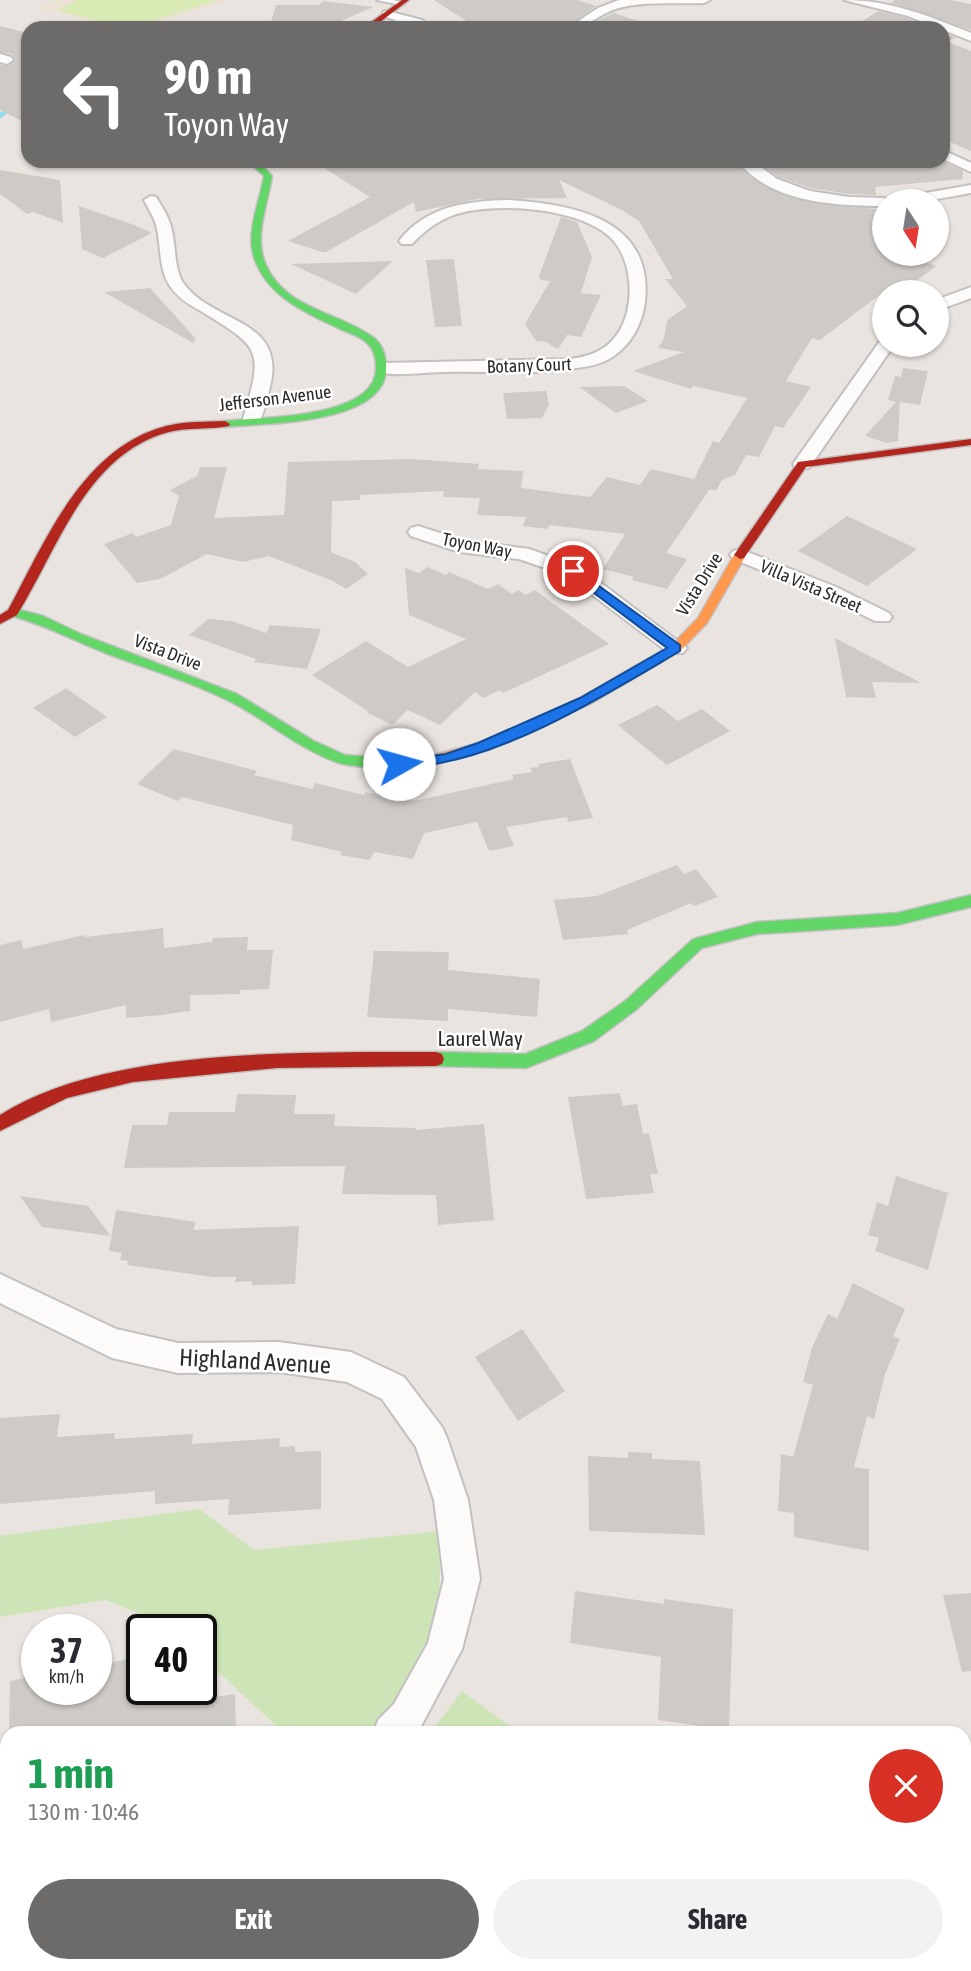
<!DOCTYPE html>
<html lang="en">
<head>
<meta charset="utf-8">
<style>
	:root { --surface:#fff; --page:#f2f2f3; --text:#2b2b33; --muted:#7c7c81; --accent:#6d6b69 }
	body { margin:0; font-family:"Asap Condensed",sans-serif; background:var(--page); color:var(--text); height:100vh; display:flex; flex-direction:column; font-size:26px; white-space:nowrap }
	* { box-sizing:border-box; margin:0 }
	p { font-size:23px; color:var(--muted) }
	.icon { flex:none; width:38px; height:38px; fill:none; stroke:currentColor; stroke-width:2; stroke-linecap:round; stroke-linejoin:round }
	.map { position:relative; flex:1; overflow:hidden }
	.panel { position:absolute; left:0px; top:1726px; width:971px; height:247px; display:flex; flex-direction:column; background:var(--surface); border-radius:21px 21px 0 0; box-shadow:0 2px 5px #0004 }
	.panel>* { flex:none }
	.top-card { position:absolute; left:21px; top:21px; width:929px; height:147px; border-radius:21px; box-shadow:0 2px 5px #0004; background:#6d6b69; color:#fff; overflow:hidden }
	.needle { width:46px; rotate:168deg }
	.buttons { position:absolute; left:872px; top:189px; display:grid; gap:14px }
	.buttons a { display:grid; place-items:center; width:77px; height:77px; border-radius:50%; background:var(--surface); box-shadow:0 2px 5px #0004; font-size:35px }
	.speed { position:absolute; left:21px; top:1614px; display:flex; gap:14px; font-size:35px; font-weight:700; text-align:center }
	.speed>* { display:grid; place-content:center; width:91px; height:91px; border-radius:50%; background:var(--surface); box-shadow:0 2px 5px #0004; line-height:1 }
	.speed small { font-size:18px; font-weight:400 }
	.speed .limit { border:4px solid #111; border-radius:10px; background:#fff; color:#111 }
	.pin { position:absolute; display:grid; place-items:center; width:60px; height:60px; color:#fff; margin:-30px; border:4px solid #fff; border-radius:50%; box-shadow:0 2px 7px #0007 }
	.me { position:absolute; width:77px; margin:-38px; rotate:83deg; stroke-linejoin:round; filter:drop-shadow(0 0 5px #0008) }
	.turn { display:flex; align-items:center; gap:24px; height:147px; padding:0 28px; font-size:32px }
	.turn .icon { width:91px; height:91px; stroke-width:2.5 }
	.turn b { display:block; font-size:49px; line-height:60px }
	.round { display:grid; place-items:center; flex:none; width:74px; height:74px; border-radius:37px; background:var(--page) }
	.summary { display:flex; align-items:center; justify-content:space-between; height:119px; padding:0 28px }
	h1 { font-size:42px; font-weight:700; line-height:52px; color:#1e9e55 }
	.action { display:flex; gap:14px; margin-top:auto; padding:14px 28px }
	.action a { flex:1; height:80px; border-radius:42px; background:var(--accent); color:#fff; font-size:28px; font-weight:700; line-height:80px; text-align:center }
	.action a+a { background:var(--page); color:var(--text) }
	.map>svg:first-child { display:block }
	.education { fill:#ece2d3 }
	.green { fill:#cde5b6 }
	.pitch { fill:#d9eab4 }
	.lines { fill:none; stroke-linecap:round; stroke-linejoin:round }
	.stream { stroke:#8fdcee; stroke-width:4.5 }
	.building { fill:#cecac6 }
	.lane-casing { stroke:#c2c0c1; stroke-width:4 }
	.street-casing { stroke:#c2c0c1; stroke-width:4 }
	.fast-casing { stroke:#c2c0c1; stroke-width:3 }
	.slow-casing { stroke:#c2c0c1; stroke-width:3 }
	.jam-casing { stroke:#c2c0c1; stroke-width:3 }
	.lane { fill:#fcfbfa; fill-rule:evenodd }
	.street { fill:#fcfbfa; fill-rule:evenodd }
	.fast { fill:#63d668; fill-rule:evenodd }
	.slow { fill:#ff974d; fill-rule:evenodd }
	.jam { fill:#b3261e; fill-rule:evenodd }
	.route { fill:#1a73e8; stroke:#114b97; stroke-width:2 }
	.labels { text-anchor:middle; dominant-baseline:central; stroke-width:5; stroke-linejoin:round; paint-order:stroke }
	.far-street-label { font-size:18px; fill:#2a2a2a; stroke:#fff }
	.street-label { font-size:21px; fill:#2a2a2a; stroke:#fff }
	.near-street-label { font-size:24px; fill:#2a2a2a; stroke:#fff }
</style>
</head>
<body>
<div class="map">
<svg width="971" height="1971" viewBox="0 0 971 1971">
	<rect width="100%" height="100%" fill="#e9e4df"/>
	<path class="education" d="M55,0H229L140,28H120L38,8Z"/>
	<g class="green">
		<path d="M199,1509L254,1550L441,1531L439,1604L419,1665L395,1711L369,1732H283L201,1656V1629H172L166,1624L105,1600L0,1617V1536Z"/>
		<path d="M462,1691L518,1732H431Z"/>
		<path d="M604,1965H828L835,1971H610Z"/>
	</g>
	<path class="pitch" d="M78,0H217L132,28L57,11Z"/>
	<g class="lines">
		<path class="stream" d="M0,116L10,108L28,102"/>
	</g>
	<g class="building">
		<path d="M434,0H577L596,6L565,28H477Z"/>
		<path d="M895,0H950L971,4V30L891,3Z"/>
		<path d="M323,1L373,7L325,28H269L276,5H319Z"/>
		<path d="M878,11L907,18L931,28H852Z"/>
		<path d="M614,13L647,24L646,28H583Z"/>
		<path d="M0,26L28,33V124L0,110V65L8,66L16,61L12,54L0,52Z"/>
		<path d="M943,33L956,38L945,41L971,51V151L943,139Z"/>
		<path d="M313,161H735L750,177L785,196L824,205L878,209L884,254H904L936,266L902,292H883L820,340L812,338L786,381L811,387L783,428L775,426L759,457L746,455L735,475L722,480L716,491L710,489L666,553L687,559L667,589L632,580L634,577L603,569L625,534L549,525L548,529L523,526L526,517L477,515L480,498L443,497L444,491L360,495V500L332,501L331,552L355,562L368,574L346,589L333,581L269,556L243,562L207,554L160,579L137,583L104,544L133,533L136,537L171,525L179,496L170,490L197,476L200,467H227L214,518L284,515L288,462L412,459L479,464L477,469L523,471L521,488L590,497L607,477L640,485L651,469L694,479L713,441L719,443L747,398L693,386L691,389L633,371L684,352L658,348L664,338L667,320L687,306L665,279H673L639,221L620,209L559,180L567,198L477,199L416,212L414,202L326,252H322L288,241L370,197Z"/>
		<path d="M757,161H942L963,171V179L875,187L876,195L849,194L811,188L778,177Z"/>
		<path d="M0,170L60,180L63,223L33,212L27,214L0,194Z"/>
		<path d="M79,206L134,225L152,233L103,258L82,249Z"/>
		<path d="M561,217L577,222L592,257L581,293L601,295L581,337L567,335L558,349L546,342L536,341L525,324L550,281L540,280L539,276Z"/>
		<path d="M454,259L462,326L435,327L426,260Z"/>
		<path d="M393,261L356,294L291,264Z"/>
		<path d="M150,288L196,339L193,343L104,292Z"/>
		<path d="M903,368L928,371L920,405L900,402L898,441L887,443L865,436L896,402L888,400L895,376L901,377Z"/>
		<path d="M624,386L648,401L616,413L579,387Z"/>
		<path d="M546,391L549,405L542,418L507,419L503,393Z"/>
		<path d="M847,516L917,549L867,586L798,551Z"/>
		<path d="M427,567L446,575L449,572L488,589L498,584L512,594L519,590L525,595L535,590L609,644L503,693L500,690L483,698L475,692L440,725L408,710L392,725L366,712L368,711L312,675L366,641L408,667L466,639L409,615L405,568L419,573Z"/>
		<path d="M208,619L232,621L266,633L270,625L321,629L307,669L254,662L256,659L189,635Z"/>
		<path d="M835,638L921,683L872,682L876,698L846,697Z"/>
		<path d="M66,688L107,717L75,737L33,708Z"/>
		<path d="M657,705L678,721L702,709L730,731L667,765L618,725Z"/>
		<path d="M174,749L257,771L254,775L312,789L315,783L364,795L365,792L414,801L514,779L512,775L532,772L530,768L539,767L538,764L570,759L593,818L568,822L567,817L506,827L514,846L489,851L477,822L424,833L413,859L374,852L370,860L340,855L342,852L291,840L293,825L182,797L178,801L137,784Z"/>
		<path d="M677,865L684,874L696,869L718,897L694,906L691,903L627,930L628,934L563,940L554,900L597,896Z"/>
		<path d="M163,928L164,948L212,942L213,938L248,937L247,950H273L269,989L240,990V994L190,995V1011L161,1015L126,1018V1005L51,1022L49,1009L0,1022V945L21,940L23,949L84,935L85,937Z"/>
		<path d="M374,951L449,952L448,970L540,979L537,1017L448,1009V1021L367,1017Z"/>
		<path d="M620,1093L623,1106L637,1104L643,1134L649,1133L658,1174H650L654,1193L586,1199L568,1097Z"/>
		<path d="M237,1094L296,1095L294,1114H335L334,1126L416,1128V1130L484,1124L494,1220L438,1225L436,1195L342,1194L345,1166L124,1168L132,1125H167L169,1112H235Z"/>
		<path d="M896,1176L948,1193L928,1270L875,1251L879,1238L868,1235L877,1202L888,1206Z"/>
		<path d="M20,1196L88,1206L111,1236L42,1227Z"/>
		<path d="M116,1210L196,1222L193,1230L299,1226L295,1284L252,1285V1281L235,1282L236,1277H213L127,1265L128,1261L120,1260L122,1253L109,1251Z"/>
		<path d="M853,1283L905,1309L893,1336L900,1339L885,1374L874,1419L867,1416L854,1467L869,1469V1551L794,1537V1513L778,1511L781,1454L793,1457L813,1385L803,1382L812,1348L828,1314L837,1319Z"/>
		<path d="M522,1329L565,1391L518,1421L475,1357Z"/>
		<path d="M60,1414L57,1437L115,1433L114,1439L193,1434L192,1444L280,1438L279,1447L295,1446V1452L321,1451V1509L228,1515L229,1499L155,1504V1491L0,1504V1418Z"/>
		<path d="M628,1452L652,1453V1459L700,1461L705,1535L589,1531L588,1456L628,1458Z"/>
		<path d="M575,1591L664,1604V1599L733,1609L729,1730L658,1720L661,1657L570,1643Z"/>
		<path d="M971,1593V1671L962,1672L943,1595Z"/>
		<path d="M142,1657V1689H215V1697L235,1694L236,1727L204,1732H9L10,1681L37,1675V1689H96V1665Z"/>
	</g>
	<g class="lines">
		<g class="lane-casing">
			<path id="lane" d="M377,0H393L405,3L402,5Z"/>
		</g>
		<g class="street-casing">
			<g id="street">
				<path d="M619,0H710L704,3C679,4 642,1 619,8C600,13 588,28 568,28L598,8Z"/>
				<path d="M844,0C890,0 929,16 971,33V41L908,16Z"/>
				<path d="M387,11L422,20L432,28H418L383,16V12Z"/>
				<path d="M0,54L11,57L13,60L7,64L0,62Z"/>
				<path d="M943,150L971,163V172L943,159Z"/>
				<path d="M738,161H753L777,179L810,191L849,197L884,198L891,201H884V206C835,206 770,203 738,161Z"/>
				<path d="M971,185V193L926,201H896L903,197Z"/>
				<path d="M151,196L156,197C163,208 170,219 172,231C176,247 174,270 184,284C213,324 287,318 270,387C267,398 265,413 258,423H246L243,419C264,348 261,348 199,310C188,304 177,297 170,286C159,270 161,248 157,229C155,218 149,210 144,200Z"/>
				<path d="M508,200C572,204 654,218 645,302C642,324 632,343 614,356C602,365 584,367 569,369C529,375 487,371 447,372C425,372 399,377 378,372L376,368L384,363L570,359C588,357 605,351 616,336C636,310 634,260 610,237C578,207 490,201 451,216C436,222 423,232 412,244H402L399,241C426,206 467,201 508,200Z"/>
				<path d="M971,287V298L936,311V300Z"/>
				<path d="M880,341H884V345H894L809,468H795L793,464Z"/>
				<path d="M418,526L462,540L529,549L580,567L687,648L683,653H669L566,575L519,559L459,552L411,536L408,532L411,528Z"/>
				<path d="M740,549L836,587L889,613L892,617L889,621H875L822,595L733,559L730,555L733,551Z"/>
				<path d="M0,1274L116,1329L178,1343L279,1342L351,1352L404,1377L442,1427L447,1438L468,1500L480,1579L462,1649L418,1732H373L379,1719L394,1704L428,1643L444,1579L434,1500L416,1447L382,1399L347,1382L279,1372L178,1373L112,1358L0,1303Z"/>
				<path d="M7,1863V1903L0,1905V1865Z"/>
			</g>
		</g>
		<g class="fast-casing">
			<g id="fast">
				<path d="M243,161L260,163L272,176C268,205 253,236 266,265C286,310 340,312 374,338C384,346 387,360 386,372C380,425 264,423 225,427L220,424L225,421C260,417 375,419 376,369C376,360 375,350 368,344C361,336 349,333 340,329C309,314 272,299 257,265C243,237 259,205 264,176L254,167Z"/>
				<path d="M13,608L43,616L81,634L237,694L314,741L345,755L399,759L431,755L438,760C426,773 357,768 339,763C298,749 266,719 227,700C190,681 147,669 108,654C75,641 43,624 9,615V609Z"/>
				<path d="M971,895V907L897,925L757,934L702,948L637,1009L594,1041L526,1068L436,1066L430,1064L428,1059L430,1054L436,1052L525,1054L582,1031L625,1001L692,940L697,938L757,922L897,913Z"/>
			</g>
		</g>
		<g class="slow-casing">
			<path id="slow" d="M740,551L746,555L707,623L680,651L590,704L488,750L431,765L426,763L424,760L426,757L479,743L580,698L672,645L698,618L734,555Z"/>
		</g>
		<g class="jam-casing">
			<g id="jam">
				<path d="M402,0H409L372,28H363Z"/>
				<path d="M225,421L230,424L229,426C209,430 189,427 169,432C86,454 58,549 17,615L0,624V615L8,610C45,542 82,448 166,426C185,421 205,422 225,421Z"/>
				<path d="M971,439V445L806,467L744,558L740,559L734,555L798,462Z"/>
				<path d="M372,1052H436L442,1054L444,1059L442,1064L436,1066L277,1068L133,1082L67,1098L0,1131V1115C96,1054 260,1053 372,1052Z"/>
			</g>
		</g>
		<use href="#lane" class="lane"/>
		<use href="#street" class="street"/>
		<use href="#fast" class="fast"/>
		<use href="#slow" class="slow"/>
		<use href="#jam" class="jam"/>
	</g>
	<path class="route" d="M573,567L680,645V651C605,695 508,756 421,766C412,767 403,770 394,767V761L446,754L478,743L580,698L667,648L569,574L567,571Z"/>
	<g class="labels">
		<g class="far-street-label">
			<text transform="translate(529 365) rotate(-2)">Botany Court</text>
			<text transform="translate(275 398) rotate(-7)">Jefferson Avenue</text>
			<text transform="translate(477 545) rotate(11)">Toyon Way</text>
			<text transform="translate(699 584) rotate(-58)">Vista Drive</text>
			<text transform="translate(811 586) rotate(23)">Villa Vista Street</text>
			<text transform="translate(168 652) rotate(21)">Vista Drive</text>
		</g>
		<g class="street-label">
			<text x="480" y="1038">Laurel Way</text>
		</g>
		<g class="near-street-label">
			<text transform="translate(255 1361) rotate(3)">Highland Avenue</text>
		</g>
	</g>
</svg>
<div class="buttons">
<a><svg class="needle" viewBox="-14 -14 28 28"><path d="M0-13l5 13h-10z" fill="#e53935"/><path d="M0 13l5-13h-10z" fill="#7c7c81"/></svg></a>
<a><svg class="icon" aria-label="search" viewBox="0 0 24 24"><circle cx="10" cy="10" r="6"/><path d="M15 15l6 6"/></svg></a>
</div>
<div class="speed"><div>37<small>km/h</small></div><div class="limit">40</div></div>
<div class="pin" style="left:573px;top:571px;background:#d93025"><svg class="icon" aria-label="arrive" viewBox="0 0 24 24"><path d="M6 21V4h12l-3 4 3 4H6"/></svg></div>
<svg class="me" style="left:399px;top:764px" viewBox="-20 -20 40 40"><circle r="19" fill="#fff"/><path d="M0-13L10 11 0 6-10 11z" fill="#1a73e8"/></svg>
<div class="top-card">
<div class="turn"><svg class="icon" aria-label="left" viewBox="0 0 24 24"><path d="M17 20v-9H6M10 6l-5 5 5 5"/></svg><div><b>90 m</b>Toyon Way</div></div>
</div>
<section class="panel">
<div class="summary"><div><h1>1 min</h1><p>130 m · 10:46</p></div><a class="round" style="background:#d93025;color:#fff"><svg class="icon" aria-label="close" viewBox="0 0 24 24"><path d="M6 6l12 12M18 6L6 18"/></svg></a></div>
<div class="action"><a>Exit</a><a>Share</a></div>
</section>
</div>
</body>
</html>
